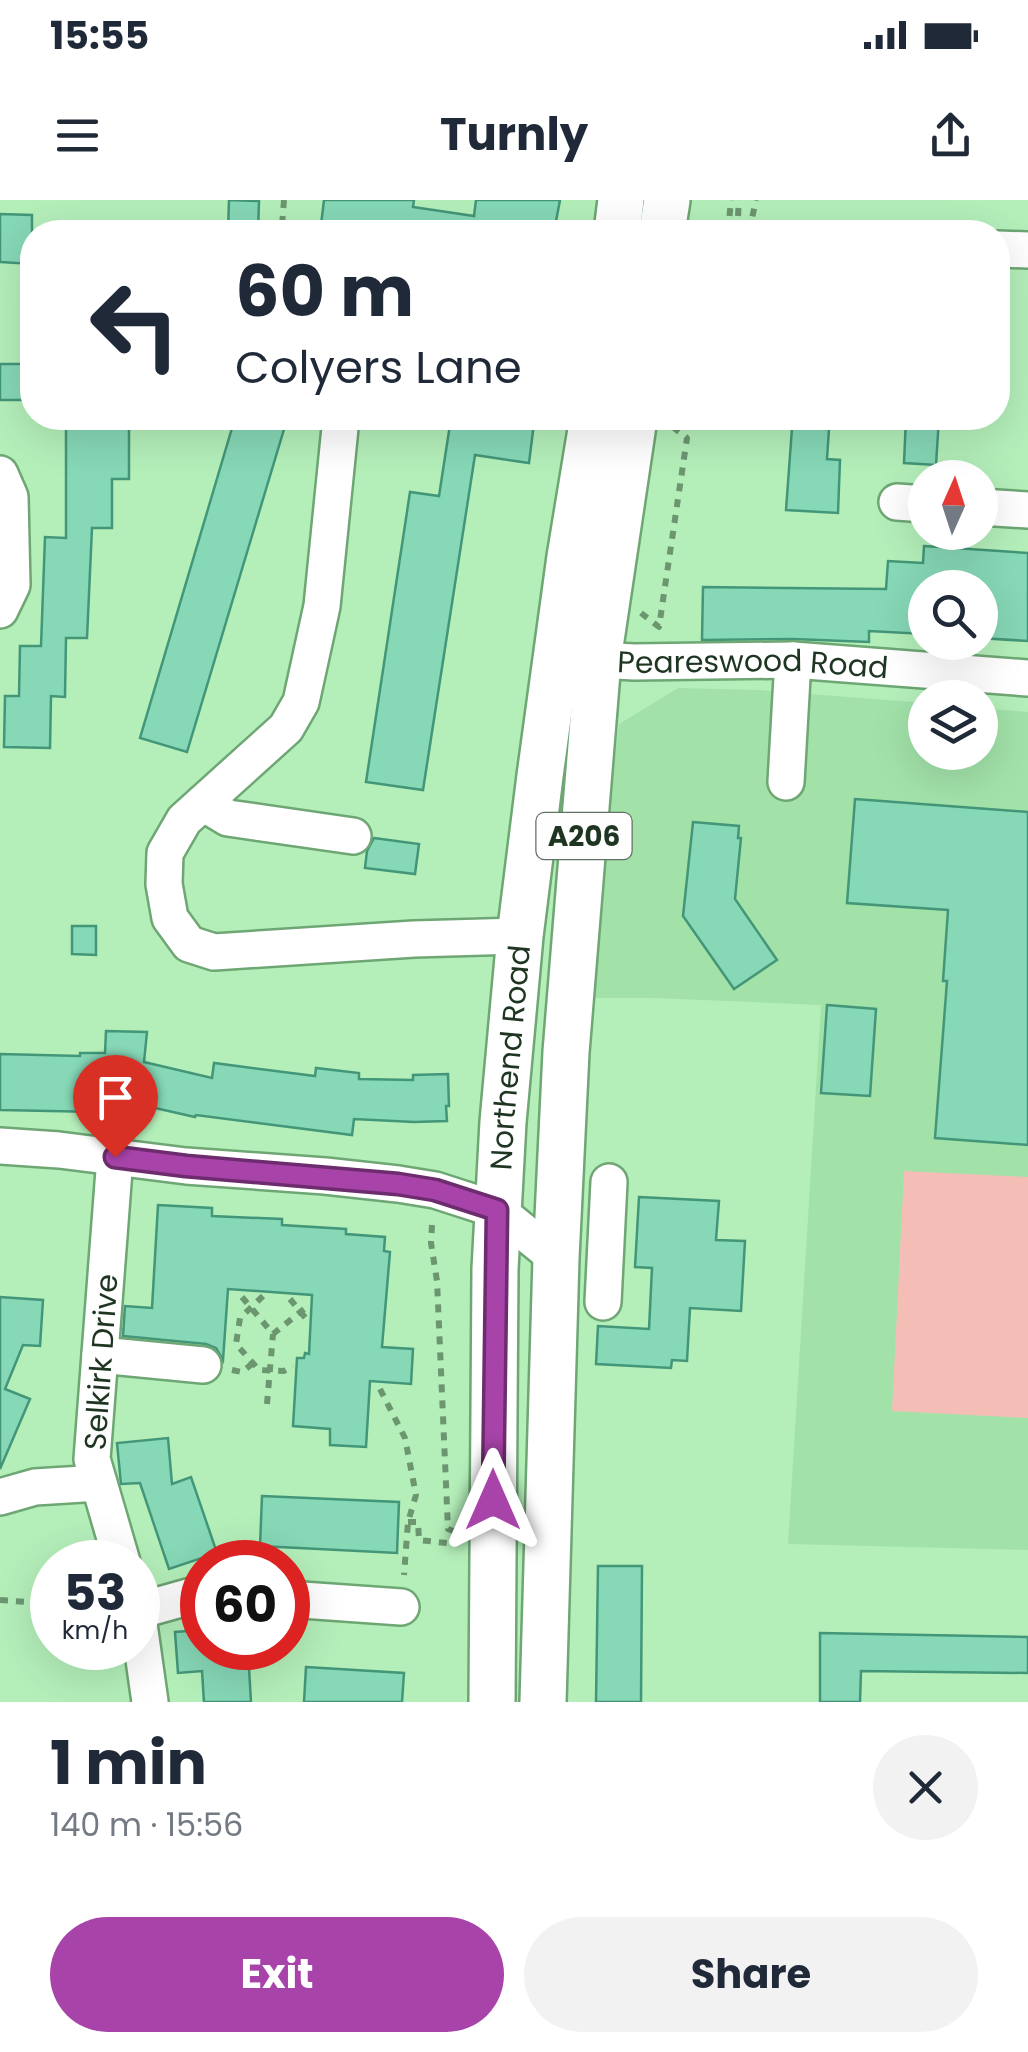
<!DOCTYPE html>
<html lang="en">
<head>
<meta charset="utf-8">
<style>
	:root { --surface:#fff; --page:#f2f2f3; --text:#1f2937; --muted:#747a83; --accent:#a743a9 }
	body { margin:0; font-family:Poppins,sans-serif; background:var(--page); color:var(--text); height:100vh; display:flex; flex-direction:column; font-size:38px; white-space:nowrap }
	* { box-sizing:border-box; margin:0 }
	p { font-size:32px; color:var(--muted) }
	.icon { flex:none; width:55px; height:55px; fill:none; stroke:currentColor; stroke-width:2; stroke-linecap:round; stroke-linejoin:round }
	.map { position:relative; height:1502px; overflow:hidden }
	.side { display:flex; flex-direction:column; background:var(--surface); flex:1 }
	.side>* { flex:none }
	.hud { position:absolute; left:20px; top:20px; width:990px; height:210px; border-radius:40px; box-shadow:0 10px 40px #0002; background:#fff; color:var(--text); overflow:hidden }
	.needle { width:65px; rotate:3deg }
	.controls { position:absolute; left:908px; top:260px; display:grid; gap:20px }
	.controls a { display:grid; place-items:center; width:90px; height:90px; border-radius:50%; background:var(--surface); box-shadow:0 10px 40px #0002; font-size:50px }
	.speed { position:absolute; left:30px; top:1340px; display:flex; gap:20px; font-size:50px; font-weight:700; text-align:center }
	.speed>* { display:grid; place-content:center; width:130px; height:130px; border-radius:50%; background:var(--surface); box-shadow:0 10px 40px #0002; line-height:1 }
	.speed small { font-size:25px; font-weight:400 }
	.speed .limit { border:15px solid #d22; background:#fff; color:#111 }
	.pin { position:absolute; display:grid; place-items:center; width:85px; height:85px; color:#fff; margin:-102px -42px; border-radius:50% 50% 50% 0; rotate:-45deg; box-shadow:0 0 10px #0007 }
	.pin .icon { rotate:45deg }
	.me { position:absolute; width:110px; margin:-55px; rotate:0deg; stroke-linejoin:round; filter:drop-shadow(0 0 8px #0008) }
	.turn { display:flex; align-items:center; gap:35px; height:210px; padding:0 50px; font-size:45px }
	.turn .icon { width:130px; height:130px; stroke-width:2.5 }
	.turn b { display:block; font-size:70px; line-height:85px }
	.round { display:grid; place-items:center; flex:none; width:105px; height:105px; border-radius:52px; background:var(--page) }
	.headline { display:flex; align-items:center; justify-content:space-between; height:170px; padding:0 50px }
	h1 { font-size:60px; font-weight:700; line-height:75px }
	.primary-button { display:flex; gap:20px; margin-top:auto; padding:20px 50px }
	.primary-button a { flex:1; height:115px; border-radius:60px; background:var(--accent); color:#fff; font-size:40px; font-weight:700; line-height:115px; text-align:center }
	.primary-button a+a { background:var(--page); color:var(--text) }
	.status { display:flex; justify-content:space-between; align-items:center; height:70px; padding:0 50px; background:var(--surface); direction:ltr }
	.status svg { height:28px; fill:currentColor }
	header { display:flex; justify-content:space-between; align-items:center; height:130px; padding:0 50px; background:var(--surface); font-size:45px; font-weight:700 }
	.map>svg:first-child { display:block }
	.built { fill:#a2e2a9 }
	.green { fill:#f4beb6 }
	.building { fill:#86d8b7; stroke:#439678; stroke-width:2.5 }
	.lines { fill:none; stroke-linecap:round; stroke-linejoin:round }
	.minor-casing { stroke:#6ea674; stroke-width:40 }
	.major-casing { stroke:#6ea674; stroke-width:50 }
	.path { stroke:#6c9670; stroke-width:6; stroke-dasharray:8 8; stroke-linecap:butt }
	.minor { stroke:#fff; stroke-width:35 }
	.major { stroke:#fff; stroke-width:45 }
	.route-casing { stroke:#6d2c6e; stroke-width:25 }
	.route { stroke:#a743a9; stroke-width:18 }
	.labels { text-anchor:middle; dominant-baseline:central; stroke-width:8; stroke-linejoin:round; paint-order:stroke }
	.shield { fill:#fefefe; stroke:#617163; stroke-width:2.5 }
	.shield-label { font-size:28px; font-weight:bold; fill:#1e3521 }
	.street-label { font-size:30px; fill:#1e3521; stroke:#fefefe }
</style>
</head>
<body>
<div class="status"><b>15:55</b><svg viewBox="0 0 49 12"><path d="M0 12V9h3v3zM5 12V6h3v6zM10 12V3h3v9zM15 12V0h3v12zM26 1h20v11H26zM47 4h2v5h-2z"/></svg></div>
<header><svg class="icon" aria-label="menu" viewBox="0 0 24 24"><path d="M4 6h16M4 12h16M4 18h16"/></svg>Turnly<svg class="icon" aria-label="share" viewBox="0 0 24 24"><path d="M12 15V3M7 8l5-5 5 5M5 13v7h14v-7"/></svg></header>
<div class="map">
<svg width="1028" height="1502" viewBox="0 0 1028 1502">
	<rect width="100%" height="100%" fill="#b4efba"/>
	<path class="built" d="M678,488L760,490L925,503V552H980V508L1028,512V1350L788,1344L821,805L654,798H593L603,659L619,524Z"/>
	<path class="green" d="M904,971L1028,977V1218L892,1211Z"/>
	<g class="building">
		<path d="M229,0L259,1L258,32H228Z"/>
		<path d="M324,0H414L413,7L474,16L476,0H560L554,32H351V29L321,25Z"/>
		<path d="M0,14L32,15V64L0,62Z"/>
		<rect x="0" y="164" width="32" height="36"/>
		<path d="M66,218H129V279H112V328H92L87,438H66L65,497L51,496L50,548L4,547L5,496H19L20,446H41L45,337L66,338Z"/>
		<path d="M235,218H254L285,226L187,552L140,538Z"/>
		<path d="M451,218H515L514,221L534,223L529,263L475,255L423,590L366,582L410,292L439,296Z"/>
		<path d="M906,218H939L936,265L904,263Z"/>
		<path d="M792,228L829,229L827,259L840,260L838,313L786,310Z"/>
		<path d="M924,346L1028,353V441L980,438V388H925V434L869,431V442L793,439L702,440L703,387L886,389L888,361L923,363Z"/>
		<path d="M855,599L1028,612V945L935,938L947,781H943L948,710L847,703Z"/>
		<path d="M693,622L739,626L738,638H741L735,699L777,760L734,789L683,716Z"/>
		<path d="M374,638L419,644L415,674L365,668L367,651Z"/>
		<path d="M72,726H96V755L72,754Z"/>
		<path d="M827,805L876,809L870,896L821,893Z"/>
		<path d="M106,831L147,832L144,862L212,878L214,863L315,876L316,868L359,873V879L413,880V875L448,874L449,906H446L447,921L414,922L354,919L352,935L196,915L195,917L142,905V911L98,909V912L0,910V854L80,856V853H105Z"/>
		<path d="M639,997L719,1001L716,1040L745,1041L741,1111L690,1108L687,1161L672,1160L671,1168L596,1164L598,1126L649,1129L652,1068L635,1067Z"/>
		<path d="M158,1005L212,1008V1016L282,1019V1025L346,1029V1034L385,1037L384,1051L390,1052L382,1147L413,1149L411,1184L370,1181L366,1247L330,1245V1229L293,1226L297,1158H304L305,1153L309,1154L312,1095L228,1089L223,1160L216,1148L206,1144L123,1136L125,1106L152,1108Z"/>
		<path d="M0,1097L43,1100L40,1146L23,1145L5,1189L30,1199L0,1269Z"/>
		<path d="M168,1238L172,1284L191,1277L217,1353L169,1369L140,1283L121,1284L117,1243Z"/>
		<path d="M262,1296L399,1302L397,1353L260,1346Z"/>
		<path d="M598,1366H642L641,1502H596Z"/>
		<path d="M202,1430V1448H254V1467L249,1468L251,1502H204L202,1471L178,1473L175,1432Z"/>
		<path d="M820,1433L1028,1437V1473L861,1471L860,1502H820Z"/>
		<path d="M306,1467L404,1473L402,1502H304Z"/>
	</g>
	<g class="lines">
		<g class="minor-casing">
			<g id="minor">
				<path d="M998,49L1028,50"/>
				<path d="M341,218L322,406L301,502L286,528L184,620L165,653L164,684L170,718L189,744L214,752L414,739L520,736"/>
				<path d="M0,274L10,297L12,385L0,410"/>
				<path d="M897,302L925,304"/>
				<path d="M980,307L1028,310"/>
				<path id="s1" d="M598,460L634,462L793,460L1028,478"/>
				<path d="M786,582L793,460"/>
				<path d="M203,603L228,618L353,636"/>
				<path d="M0,946L59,950L186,966L325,976L398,984L435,990L497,1010L556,1058"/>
				<path d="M115,957L92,1259L122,1362"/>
				<path d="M603,1102L609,982"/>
				<path d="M100,1155L203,1165"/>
				<path d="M0,1297L35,1287L99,1283"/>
				<path d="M288,1399L401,1407"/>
				<path d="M138,1411L202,1393"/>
				<path d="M138,1417L150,1502"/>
			</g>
		</g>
		<g class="major-casing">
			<g id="major">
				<path d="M617,32L621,0"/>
				<path d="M662,32L667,0"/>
				<path id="s2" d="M492,1502L495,1069L503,922L520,736L540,576L570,357L593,218"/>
				<path d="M543,1502L556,1058L566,852L598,460L634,218"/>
			</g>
		</g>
		<g class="path">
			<path d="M284,0L282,26L286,32"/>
			<path d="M728,32L731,0"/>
			<path d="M737,32L739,0"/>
			<path d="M749,32L756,0"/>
			<path d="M641,413L659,427L687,238L669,224"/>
			<path d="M432,1025L431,1043L437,1081L448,1329L459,1333"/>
			<path d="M263,1096L240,1118L236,1144L259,1170L284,1171L293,1166"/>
			<path d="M242,1097L273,1134L309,1105"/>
			<path d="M290,1099L308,1121"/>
			<path d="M232,1170L242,1172L253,1163"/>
			<path d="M380,1189L405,1238L416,1295L408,1322L404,1375"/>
			<path d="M267,1204L273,1134"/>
			<path d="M408,1322H418L419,1340L455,1344"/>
			<path d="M0,1400L40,1403L52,1400"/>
		</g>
		<use href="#minor" class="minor"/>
		<use href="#major" class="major"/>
	</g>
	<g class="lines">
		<g class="route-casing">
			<path id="route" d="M115,957L186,966L398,984L435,990L497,1010L493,1300"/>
		</g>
		<use href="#route" class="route"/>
	</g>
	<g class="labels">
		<rect class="shield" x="536.5" y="613" width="95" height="46" rx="8"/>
		<g class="shield-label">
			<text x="584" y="636">A206</text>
		</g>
		<g class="street-label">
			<text stroke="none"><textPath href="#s1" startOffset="155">Peareswood Road</textPath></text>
			<text stroke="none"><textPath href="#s2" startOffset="645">Northend Road</textPath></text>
			<text transform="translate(101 1162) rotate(-86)">Selkirk Drive</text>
		</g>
	</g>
</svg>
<div class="controls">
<a><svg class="needle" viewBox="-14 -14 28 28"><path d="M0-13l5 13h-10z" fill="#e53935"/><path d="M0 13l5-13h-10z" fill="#747a83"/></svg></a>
<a><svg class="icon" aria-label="search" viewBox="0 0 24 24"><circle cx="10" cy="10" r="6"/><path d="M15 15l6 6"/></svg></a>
<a><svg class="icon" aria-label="layers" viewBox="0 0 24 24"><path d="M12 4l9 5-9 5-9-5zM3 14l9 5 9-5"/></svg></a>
</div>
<div class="speed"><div>53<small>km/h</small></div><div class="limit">60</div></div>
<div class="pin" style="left:115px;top:957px;background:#d93025"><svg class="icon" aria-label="arrive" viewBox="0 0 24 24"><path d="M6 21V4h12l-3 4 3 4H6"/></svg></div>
<svg class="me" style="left:493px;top:1300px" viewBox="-20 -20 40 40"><path d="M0-17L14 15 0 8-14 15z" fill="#a743a9" stroke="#fff" stroke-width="4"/></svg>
<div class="hud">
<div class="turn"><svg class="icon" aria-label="left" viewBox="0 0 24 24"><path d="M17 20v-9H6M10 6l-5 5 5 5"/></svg><div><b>60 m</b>Colyers Lane</div></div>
</div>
</div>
<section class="side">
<div class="headline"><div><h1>1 min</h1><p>140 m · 15:56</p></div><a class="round"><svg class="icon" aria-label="close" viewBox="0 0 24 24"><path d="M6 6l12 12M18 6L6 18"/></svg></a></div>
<div class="primary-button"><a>Exit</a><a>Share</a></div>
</section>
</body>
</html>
